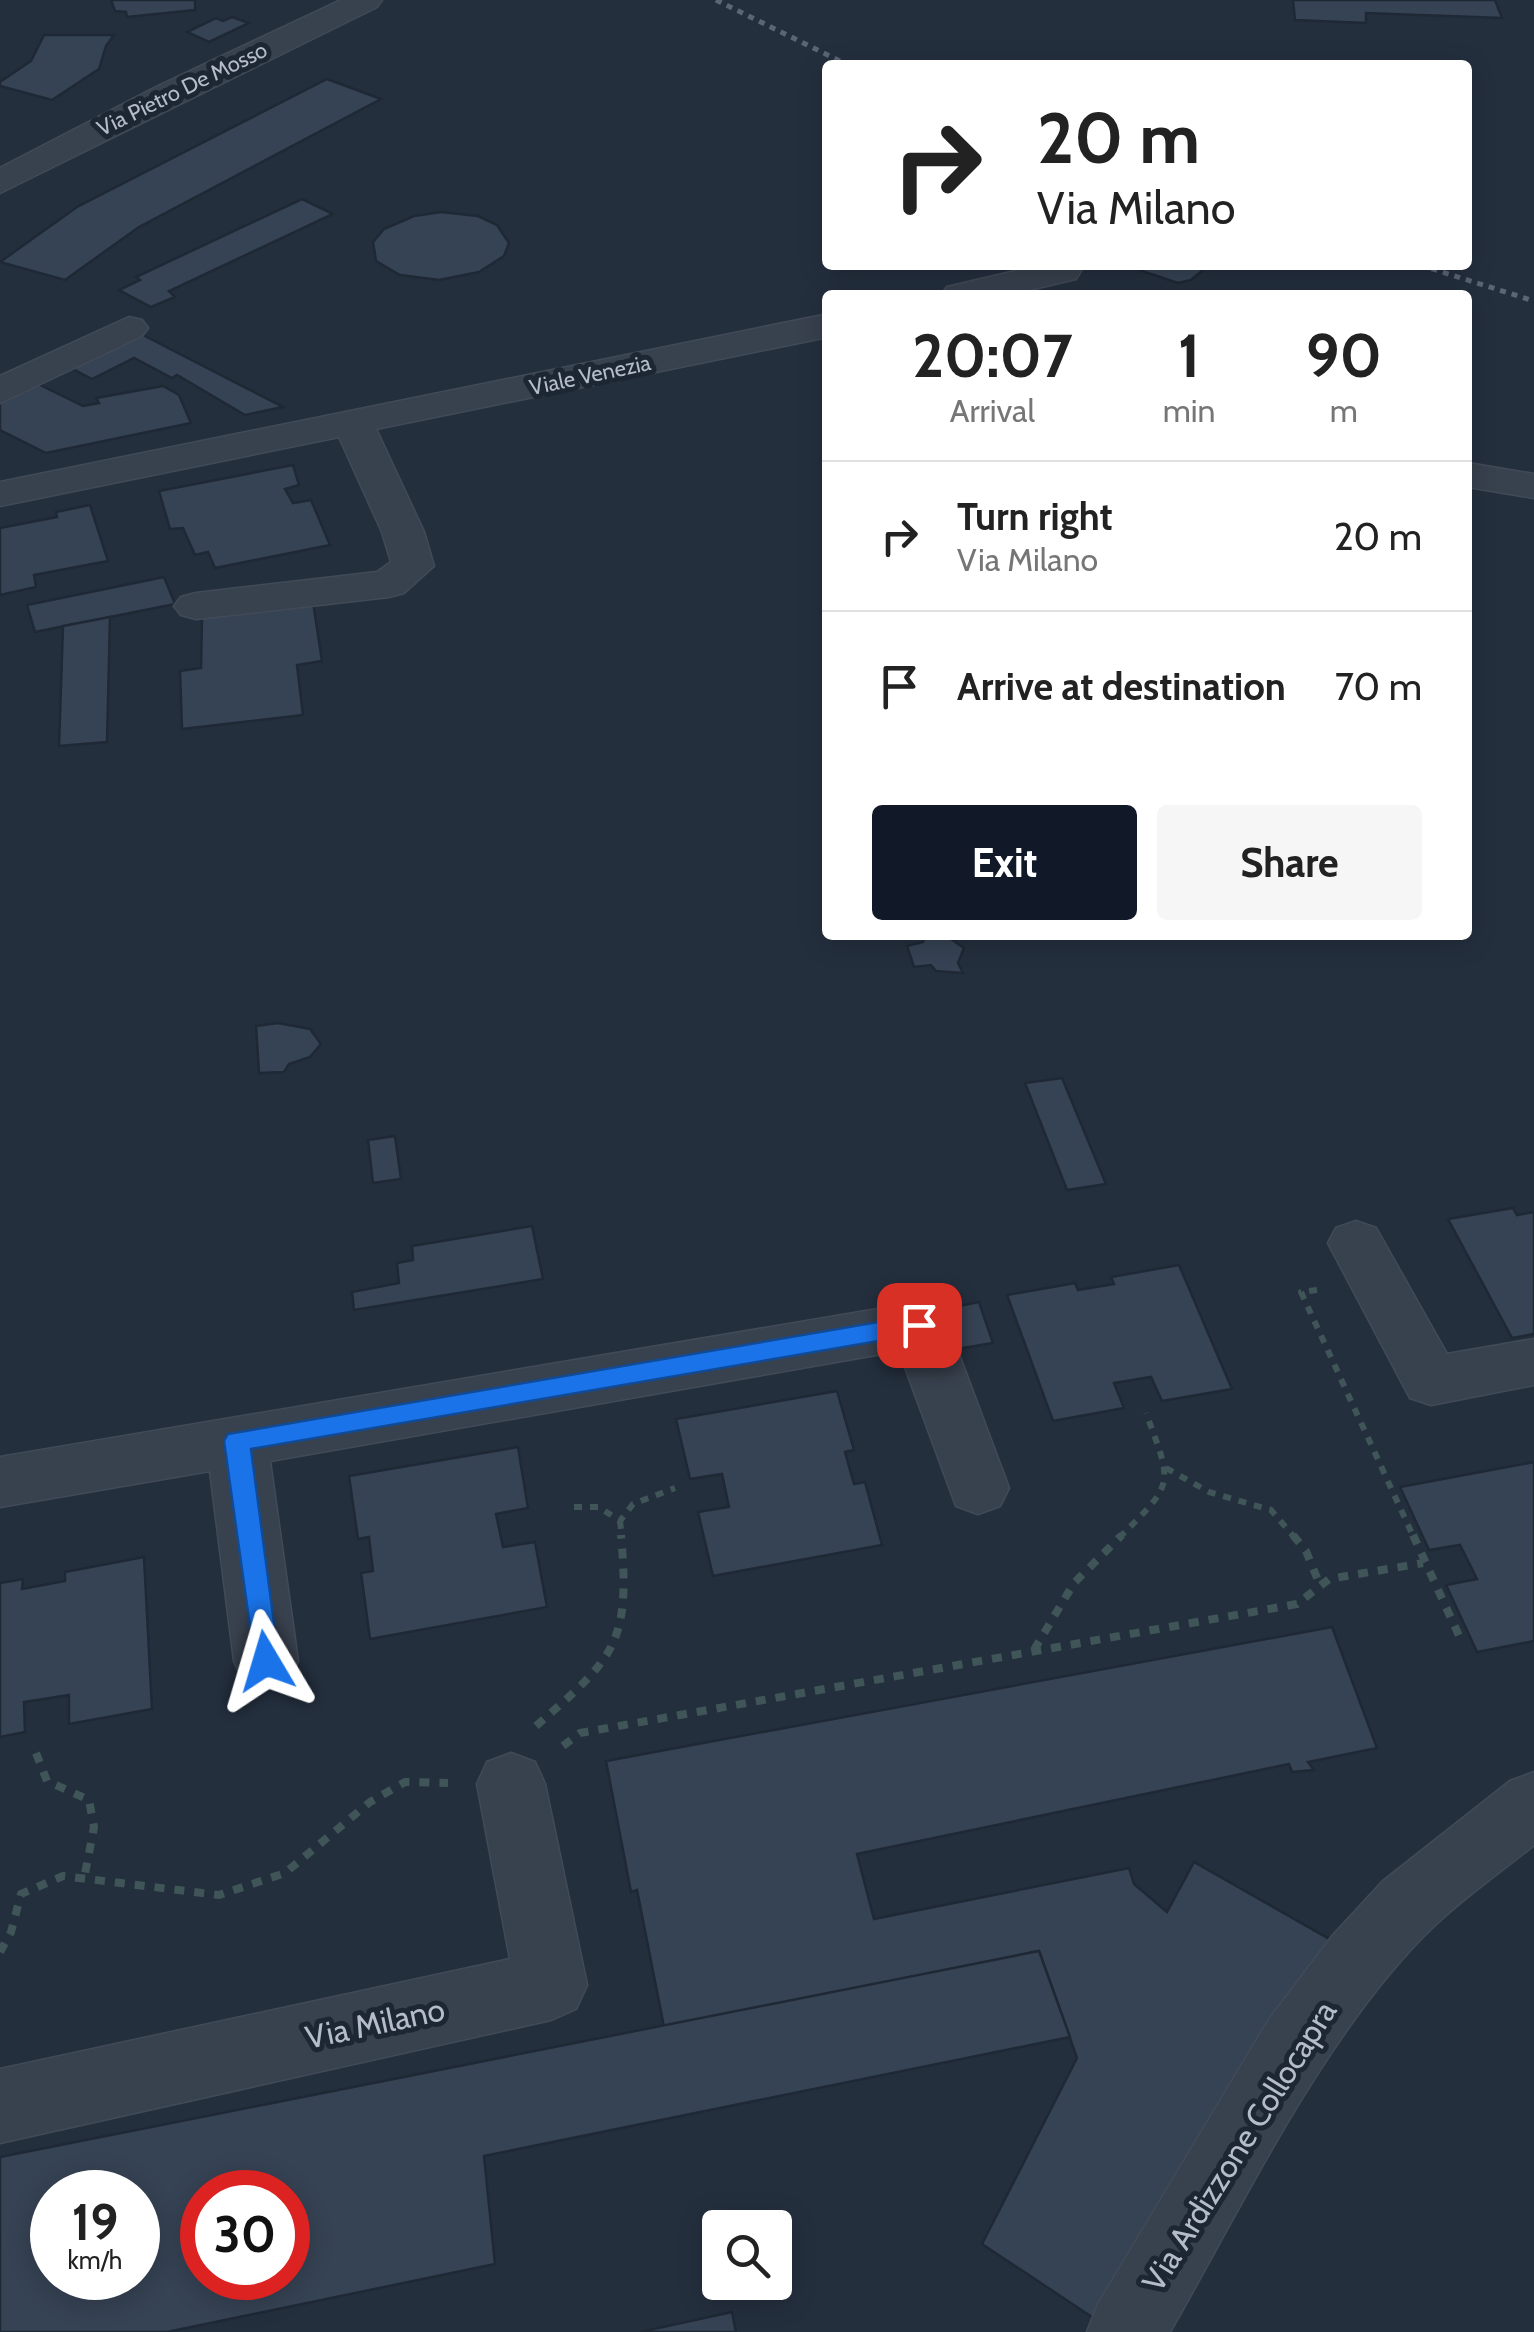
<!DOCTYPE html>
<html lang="en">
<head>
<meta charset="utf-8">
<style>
	:root { --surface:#fff; --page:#f6f6f6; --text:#222; --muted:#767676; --line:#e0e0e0; --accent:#111827 }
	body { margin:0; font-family:Cabin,sans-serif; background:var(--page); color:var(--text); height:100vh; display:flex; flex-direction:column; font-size:38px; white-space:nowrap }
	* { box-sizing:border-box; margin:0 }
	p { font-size:32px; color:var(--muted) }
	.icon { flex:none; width:55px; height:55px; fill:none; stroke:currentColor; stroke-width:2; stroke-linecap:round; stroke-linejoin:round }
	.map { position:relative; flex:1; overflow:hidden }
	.panel { position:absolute; left:822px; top:290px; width:650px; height:650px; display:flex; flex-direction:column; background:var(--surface); border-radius:10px; box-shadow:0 5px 25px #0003 }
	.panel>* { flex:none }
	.hud { position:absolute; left:822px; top:60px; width:650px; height:210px; border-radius:10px; box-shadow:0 5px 25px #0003; background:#fff; color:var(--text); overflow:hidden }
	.fabs { position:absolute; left:702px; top:2210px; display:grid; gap:20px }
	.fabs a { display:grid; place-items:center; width:90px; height:90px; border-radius:10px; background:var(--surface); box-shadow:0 5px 25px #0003; font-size:50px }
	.speed { position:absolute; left:30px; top:2170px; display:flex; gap:20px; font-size:50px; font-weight:700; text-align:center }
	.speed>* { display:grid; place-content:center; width:130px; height:130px; border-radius:50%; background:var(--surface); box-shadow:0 5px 25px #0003; line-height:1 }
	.speed small { font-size:25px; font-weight:400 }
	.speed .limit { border:15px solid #d22; background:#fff; color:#111 }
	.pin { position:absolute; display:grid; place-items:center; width:85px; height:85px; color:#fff; margin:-42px; border-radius:20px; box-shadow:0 5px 15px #0006 }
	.me { position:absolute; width:110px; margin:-55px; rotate:353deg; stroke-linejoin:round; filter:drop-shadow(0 0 8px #0008) }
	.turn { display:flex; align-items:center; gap:35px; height:210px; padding:0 50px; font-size:45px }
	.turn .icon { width:130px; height:130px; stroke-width:2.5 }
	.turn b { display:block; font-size:70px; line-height:85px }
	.eta { display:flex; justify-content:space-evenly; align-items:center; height:170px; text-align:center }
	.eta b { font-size:60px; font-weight:700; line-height:70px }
	.cta { display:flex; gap:20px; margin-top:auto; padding:20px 50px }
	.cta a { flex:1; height:115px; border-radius:10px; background:var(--accent); color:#fff; font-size:40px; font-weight:700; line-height:115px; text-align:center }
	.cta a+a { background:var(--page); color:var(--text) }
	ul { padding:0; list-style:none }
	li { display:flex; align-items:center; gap:30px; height:150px; padding:0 50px; border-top:2px solid var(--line) }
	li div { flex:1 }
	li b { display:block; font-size:38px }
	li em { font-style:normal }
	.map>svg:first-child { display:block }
	.building { fill:#364354; stroke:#1f2835; stroke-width:2.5; fill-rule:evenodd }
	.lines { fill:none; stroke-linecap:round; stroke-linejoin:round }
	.minor-casing { stroke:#414a57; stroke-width:3 }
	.path-far1 { stroke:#3f5557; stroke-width:6; stroke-dasharray:8 8; stroke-linecap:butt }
	.path { stroke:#3f5557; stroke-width:8; stroke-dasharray:10 10; stroke-linecap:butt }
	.minor { fill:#38414e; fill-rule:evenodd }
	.rail { stroke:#5a6575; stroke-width:5; stroke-dasharray:6 6; stroke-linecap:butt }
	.route { fill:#1a73e8; stroke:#114b97; stroke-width:2.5 }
	.labels { text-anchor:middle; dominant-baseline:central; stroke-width:10; stroke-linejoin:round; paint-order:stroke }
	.far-street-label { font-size:22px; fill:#b4bcc9; stroke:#1d2633 }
	.near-street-label { font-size:32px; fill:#b4bcc9; stroke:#1d2633 }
</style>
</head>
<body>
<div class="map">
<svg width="1534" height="2332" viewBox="0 0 1534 2332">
	<rect width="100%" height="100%" fill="#242f3e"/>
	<g class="building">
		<path d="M111,0H195V10L127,17L126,12L115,11Z"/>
		<path d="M1293,0H1495L1502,18L1366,13V23L1295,20Z"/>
		<path d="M232,17L249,23L209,42L187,32L216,18L223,21Z"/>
		<path d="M44,35H114L106,46L99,69L52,100L0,86V82L31,61Z"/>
		<path d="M327,79L381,99L139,227L65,280L0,262L77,207Z"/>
		<path d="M302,199L333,214L169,291L175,297L151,307L119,290L140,280L136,277Z"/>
		<path d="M441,212L478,216L497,225L509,243L504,256L479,272L439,280L400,275L376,261L373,242L384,229L414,216Z"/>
		<path d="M1124,265H1209L1191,280L1178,283Z"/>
		<path d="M139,333L283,407L245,415L177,375L172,378L134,358L92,379L69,367Z"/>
		<path d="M36,383L83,406L99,403L96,398L163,386L179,395L191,423L46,453L0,430V401Z"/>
		<path d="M293,465L299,485L285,489L293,503L311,500L330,545L215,568L208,552L195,555L183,528L170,529L159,491Z"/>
		<path d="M90,505L108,561L34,575L36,587L0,595V528L57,517L56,512Z"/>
		<path d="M164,577L175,604L35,632L27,605Z"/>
		<path d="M313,602L322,661L297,665L303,715L182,729L180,671L201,668L202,618Z"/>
		<path d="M110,617L107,742L59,746L63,626Z"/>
		<path d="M925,935H945L964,948L958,963L963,973L936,971L931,965L914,967L907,946L923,942Z"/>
		<path d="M278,1023L310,1029L321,1044L310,1057L289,1064L284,1072L259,1073L256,1026Z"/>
		<path d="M1062,1078L1106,1184L1067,1190L1025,1083Z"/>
		<path d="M395,1136L401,1179L373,1183L368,1140Z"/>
		<path d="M1513,1208L1517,1215L1534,1212V1334L1512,1338L1448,1219Z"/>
		<path d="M532,1226L543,1279L354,1310L352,1292L399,1283L397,1263L413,1260L412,1246Z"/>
		<path d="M1179,1265L1232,1389L1162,1401L1151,1377L1114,1383L1124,1408L1053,1421L1007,1295L1075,1283L1078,1290L1114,1284L1111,1277Z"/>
		<path d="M979,1302L993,1343L957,1349L943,1309Z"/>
		<path d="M837,1391L854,1450L845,1452L854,1484L865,1482L882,1545L713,1576L698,1512L729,1507L722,1474L690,1479L676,1419Z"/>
		<path d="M518,1447L528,1508L496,1514L503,1547L535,1542L547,1607L370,1639L361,1573L373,1571L369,1537L358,1539L349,1476Z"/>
		<path d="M1534,1462V1641L1477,1652L1446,1585L1477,1579L1460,1545L1429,1550L1400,1487Z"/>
		<path d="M144,1557L152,1709L69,1724V1695L24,1702L25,1732L0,1737V1583L23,1579L22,1589L65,1581V1572Z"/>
		<path d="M1332,1627L1377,1748L1308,1762L1314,1770L1292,1772L1289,1764L857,1854L874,1919L1129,1868L1134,1884L1167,1912L1194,1862L1345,1948L1104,2325L982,2244L1077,2058L1039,1951L664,2027L637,1890L631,1892L606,1761Z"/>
		<path d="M1039,1951L1070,2037L484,2156L495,2264L167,2332H0V2157ZM52,2192H138V2278H52ZM202,2192H288V2278H202Z"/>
		<path d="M732,2312L736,2332H640Z"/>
	</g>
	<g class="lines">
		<g class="minor-casing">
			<g id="minor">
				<path d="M341,0H382L377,7L0,193V168L156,87Z"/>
				<path d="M1041,265H1077L1081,271L1076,279L1008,295H941L947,287Z"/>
				<path d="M828,314V337L376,429L424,532L434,566L404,593L389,597L196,619L181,615L174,606L181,597L196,593L377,572L391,562L382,532L339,437L0,506V482Z"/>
				<path d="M129,317L142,320L148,328L142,336L0,403V376Z"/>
				<path d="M1468,463L1534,474V498L1468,487Z"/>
				<path d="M1356,1221L1376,1228L1447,1354L1534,1339V1385L1431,1405L1410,1398L1328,1243L1336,1228Z"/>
				<path d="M919,1302L940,1309L948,1325L1009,1488L1000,1506L978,1514L956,1506L899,1351L270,1461L298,1661L289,1681L266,1690L243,1681L234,1661L210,1471L0,1507V1457Z"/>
				<path d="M511,1753L535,1762L545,1784L587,1985L576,2009L551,2020L0,2143V2069L510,1959L477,1784L487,1762Z"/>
				<path d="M1534,1772V1845C1501,1872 1464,1897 1433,1927C1326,2030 1244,2203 1170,2332H1087L1098,2304L1268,2021L1333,1935L1383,1881L1510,1781Z"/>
			</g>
		</g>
		<g class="path-far1">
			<path d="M1317,1290L1301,1292L1414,1538"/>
			<path d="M1166,1468L1209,1492L1271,1510L1295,1538"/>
			<path d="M574,1507H599L620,1521L633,1504L675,1488"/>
			<path d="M620,1521L622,1538"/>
			<path d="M1119,1538C1175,1482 1173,1486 1146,1413"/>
		</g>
		<g class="path">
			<path d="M1293,1535L1306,1551L1320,1585"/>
			<path d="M1413,1535L1461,1640"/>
			<path d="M1034,1650L1074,1583L1122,1535"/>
			<path d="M536,1726C614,1658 631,1644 621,1535"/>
			<path d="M563,1746L580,1733L1297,1604L1329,1579L1423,1563"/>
			<path d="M36,1753L47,1781L89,1800L94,1827L84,1879"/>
			<path d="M0,1952L11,1932L21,1894L63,1876L219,1895L285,1873L370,1802L405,1782L448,1783"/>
		</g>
		<use href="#minor" class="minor"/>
		<g class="rail">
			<path d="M716,0L848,65"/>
			<path d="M1420,265L1534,301"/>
		</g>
	</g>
	<path class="route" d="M919,1315L928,1318L931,1325L928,1331L919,1334L251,1449L279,1661L276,1669L266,1673L256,1669L224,1441L228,1434Z"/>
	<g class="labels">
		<g class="far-street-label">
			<text transform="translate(182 89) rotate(-26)">Via Pietro De Mosso</text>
			<text transform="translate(590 375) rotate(-12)">Viale Venezia</text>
		</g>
		<g class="near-street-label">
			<text transform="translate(375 2023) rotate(-12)">Via Milano</text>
			<text transform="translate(1239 2146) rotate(-58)">Via Ardizzone Collocapra</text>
		</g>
	</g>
</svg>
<div class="fabs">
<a><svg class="icon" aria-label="search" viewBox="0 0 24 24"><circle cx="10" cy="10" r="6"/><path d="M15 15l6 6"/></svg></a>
</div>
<div class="speed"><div>19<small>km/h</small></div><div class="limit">30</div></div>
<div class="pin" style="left:919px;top:1325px;background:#d93025"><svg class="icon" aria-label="arrive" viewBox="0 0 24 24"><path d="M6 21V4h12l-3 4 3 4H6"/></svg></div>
<svg class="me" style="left:266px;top:1661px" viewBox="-20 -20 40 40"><path d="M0-17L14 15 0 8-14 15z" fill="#1a73e8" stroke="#fff" stroke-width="4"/></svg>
<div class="hud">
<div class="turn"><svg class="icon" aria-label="right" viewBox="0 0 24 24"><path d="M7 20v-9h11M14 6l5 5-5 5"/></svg><div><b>20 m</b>Via Milano</div></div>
</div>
<section class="panel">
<div class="eta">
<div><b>20:07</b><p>Arrival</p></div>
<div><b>1</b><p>min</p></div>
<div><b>90</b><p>m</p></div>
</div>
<ul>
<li><svg class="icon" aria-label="right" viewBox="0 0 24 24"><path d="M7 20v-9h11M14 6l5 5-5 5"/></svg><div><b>Turn right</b><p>Via Milano</p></div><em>20 m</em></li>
<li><svg class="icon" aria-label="arrive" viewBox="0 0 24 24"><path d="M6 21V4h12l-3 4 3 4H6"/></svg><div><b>Arrive at destination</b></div><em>70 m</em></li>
</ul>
<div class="cta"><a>Exit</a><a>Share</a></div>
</section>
</div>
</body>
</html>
